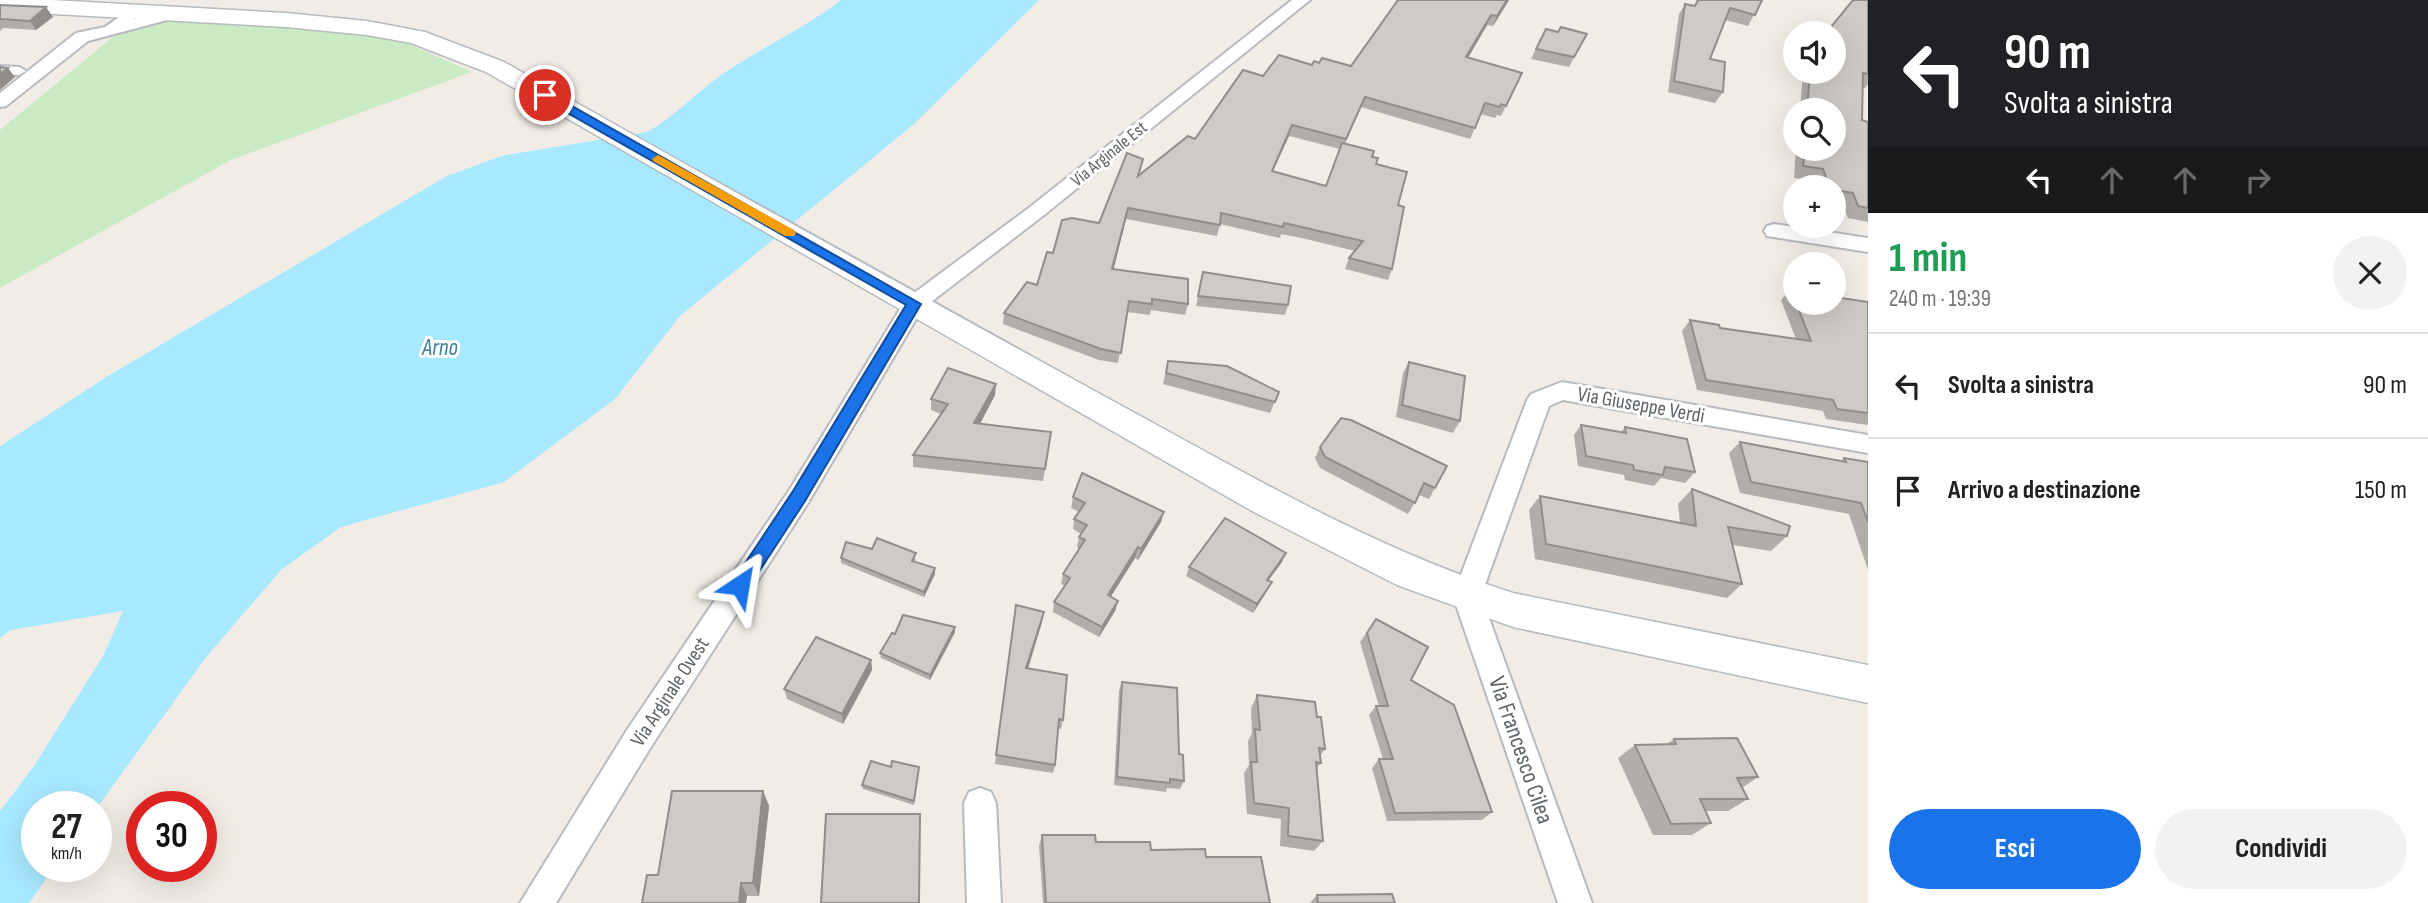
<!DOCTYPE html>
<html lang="it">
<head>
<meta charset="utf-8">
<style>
	:root { --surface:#fff; --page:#f2f2f2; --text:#202124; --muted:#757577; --line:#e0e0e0; --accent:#1a73e8 }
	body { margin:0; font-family:"Sofia Sans Condensed",sans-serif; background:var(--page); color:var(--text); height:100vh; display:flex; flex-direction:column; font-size:26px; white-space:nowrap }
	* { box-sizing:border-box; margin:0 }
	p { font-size:23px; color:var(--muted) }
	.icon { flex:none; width:38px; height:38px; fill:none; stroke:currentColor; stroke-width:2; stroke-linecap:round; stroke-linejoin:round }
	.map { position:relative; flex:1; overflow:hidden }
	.details { display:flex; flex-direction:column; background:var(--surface); width:560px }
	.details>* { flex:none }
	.guide { background:#202124; color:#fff; overflow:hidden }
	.controls { position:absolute; left:1783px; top:21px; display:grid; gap:14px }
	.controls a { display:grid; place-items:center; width:63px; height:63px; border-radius:50%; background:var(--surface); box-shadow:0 7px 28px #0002; font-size:35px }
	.speed { position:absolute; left:21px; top:791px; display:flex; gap:14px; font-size:35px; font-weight:700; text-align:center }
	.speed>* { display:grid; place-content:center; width:91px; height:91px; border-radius:50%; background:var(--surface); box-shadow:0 7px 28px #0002; line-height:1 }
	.speed small { font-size:18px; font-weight:400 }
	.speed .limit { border:10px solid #d22; background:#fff; color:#111 }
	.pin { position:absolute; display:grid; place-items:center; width:60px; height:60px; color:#fff; margin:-30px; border:4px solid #fff; border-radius:50%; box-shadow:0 2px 7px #0007 }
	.me { position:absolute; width:77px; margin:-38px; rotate:33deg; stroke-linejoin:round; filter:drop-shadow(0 0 5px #0008) }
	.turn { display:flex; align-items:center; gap:24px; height:147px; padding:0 21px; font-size:32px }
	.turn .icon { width:91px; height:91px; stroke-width:2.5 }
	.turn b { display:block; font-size:49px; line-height:60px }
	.lanes { display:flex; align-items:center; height:66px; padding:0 21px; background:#0003; justify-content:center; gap:35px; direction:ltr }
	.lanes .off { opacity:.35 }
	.round { display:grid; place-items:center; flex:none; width:74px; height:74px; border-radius:37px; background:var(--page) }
	.headline { display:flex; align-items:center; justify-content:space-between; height:119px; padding:0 21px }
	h1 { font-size:42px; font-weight:700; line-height:52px; color:#1e9e55 }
	.cta { display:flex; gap:14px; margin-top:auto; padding:14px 21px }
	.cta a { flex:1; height:80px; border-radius:42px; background:var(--accent); color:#fff; font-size:28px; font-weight:700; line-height:80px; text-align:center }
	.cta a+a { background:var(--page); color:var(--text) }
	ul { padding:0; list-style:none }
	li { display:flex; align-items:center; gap:21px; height:105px; padding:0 21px; border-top:2px solid var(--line) }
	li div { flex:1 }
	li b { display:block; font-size:26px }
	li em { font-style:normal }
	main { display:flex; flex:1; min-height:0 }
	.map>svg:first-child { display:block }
	.green { fill:#c9eac2 }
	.water { fill:#a8e9ff }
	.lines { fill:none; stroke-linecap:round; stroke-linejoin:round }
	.pedestrian-casing { stroke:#b7babe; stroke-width:4 }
	.minor-casing { stroke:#b7babe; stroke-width:4 }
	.secondary-casing { stroke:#b5bbbf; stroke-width:3 }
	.pedestrian { fill:#fff; fill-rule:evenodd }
	.minor { fill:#fff; fill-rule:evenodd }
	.secondary { fill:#fff; fill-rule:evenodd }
	.wall { fill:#b1aea9; fill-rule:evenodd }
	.shaded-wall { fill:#908d8a }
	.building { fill:#cecac5; stroke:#908d8a; stroke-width:2 }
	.route { fill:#1a73e8; stroke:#114b97; stroke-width:2 }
	.slow { fill:#f59e0b }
	.labels { text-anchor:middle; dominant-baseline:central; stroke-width:6; stroke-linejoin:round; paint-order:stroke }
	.far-street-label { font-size:18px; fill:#5e6468; stroke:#fff }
	.street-label { font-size:21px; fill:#5e6468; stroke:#fff }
	.water-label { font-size:23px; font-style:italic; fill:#367c9d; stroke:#fff }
	.near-street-label { font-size:24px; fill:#5e6468; stroke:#fff }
</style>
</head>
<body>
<main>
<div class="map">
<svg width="1868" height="903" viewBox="0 0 1868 903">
	<rect width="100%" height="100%" fill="#f1ede6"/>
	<path class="green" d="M178,14L388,35L472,72L231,160L0,288V130L114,36Z"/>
	<path class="water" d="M841,0H1039L913,125L680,316L615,399L504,482L341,527L281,570L207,656L96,809V807H37V866H55L29,903H0V811L34,766L103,656L123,611L11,630L0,638V446L108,376L445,177L501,156L647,132C678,115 700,88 730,69C767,45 806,27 841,0Z"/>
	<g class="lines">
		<g class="pedestrian-casing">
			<path id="pedestrian" d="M0,66L19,67L26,71L19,75L0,74Z"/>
		</g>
		<g class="minor-casing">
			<g id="minor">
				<path d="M1292,0H1310L1044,215L922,309L808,503L649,750L556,903H520L627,730L790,489L906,299L1030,207Z"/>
				<path d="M127,5L135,10L134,19L176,8L184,13L182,16L88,41L6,106L0,107V93L76,33L105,27L118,18L121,7Z"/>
				<path d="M1774,224L1868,238V252L1767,236L1764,231L1767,226Z"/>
				<path d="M1562,382L1868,435V453L1563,400L1549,406L1481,596L1592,903H1558L1453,596L1527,400L1531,394Z"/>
				<path d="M980,788L991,792L996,803L1001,903H967L964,803L969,792Z"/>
			</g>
		</g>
		<g class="secondary-casing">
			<path id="secondary" d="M0,0H51L286,13L367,21L425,32L504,62C702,174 901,285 1100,394C1235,467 1366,546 1513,593L1868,665V703L1513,627L1397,585L1252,511L486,72L411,43L367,35L286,27L0,11Z"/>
		</g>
		<use href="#pedestrian" class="pedestrian"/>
		<use href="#minor" class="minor"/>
		<use href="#secondary" class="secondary"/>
	</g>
	<g class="wall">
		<path d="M1398,0H1509L1493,26L1487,25L1468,58L1522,73L1501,116L1497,115L1495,118L1481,114L1470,139L1361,107L1345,144L1372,157L1398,205L1392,269L1388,280L1345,269L1349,258L1355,251L1306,239L1281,234L1280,238L1220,224L1217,236L1126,219L1113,269L1188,304L1185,315L1151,310L1150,315L1127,312L1118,363L1099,360L1003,324L1004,313L1037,285L1053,253L1099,223L1141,169L1139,175L1195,139L1263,76L1319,63L1351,66ZM1289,136L1340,149L1326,186L1273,171Z"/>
		<path d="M1697,0H1762L1748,26L1725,20L1710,59L1723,92L1715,103L1668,92L1679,14L1685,4L1695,6Z"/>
		<path d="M1868,0V84L1865,88L1862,87V120L1868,122V222L1848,218L1843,205L1834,204V187H1815L1813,181L1794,178L1796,149H1834V110H1800L1803,72H1834Z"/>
		<path d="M0,5L53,17L36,30L3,28L0,31Z"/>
		<path d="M1546,29L1558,32L1587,34L1569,67L1531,59Z"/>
		<path d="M1203,272L1288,305L1285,315L1196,306Z"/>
		<path d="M1790,290L1868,302V425L1826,419L1823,411L1697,390L1682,331L1690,320L1720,328L1796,339L1781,300Z"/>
		<path d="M1168,361L1279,392L1270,413L1163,384Z"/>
		<path d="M1409,362L1460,421L1453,433L1396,417L1403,373Z"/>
		<path d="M995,395L980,424L1051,432L1043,481L913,467V455L941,414L931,410V399Z"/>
		<path d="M1341,418L1435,488L1429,499L1419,495L1408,514L1320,468L1315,458L1320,447Z"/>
		<path d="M1581,425L1621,432L1625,427L1695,472L1685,483L1661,478L1654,486L1625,480L1624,475L1578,466L1574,435Z"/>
		<path d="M1740,442L1841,461L1844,458L1868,462V570L1849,514L1740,493L1729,453Z"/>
		<path d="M1692,489L1787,536L1771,551L1732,545L1742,584L1727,598L1535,559L1529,510L1540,496L1680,523L1678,504Z"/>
		<path d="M1073,497L1164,512L1161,522L1138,560L1135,558L1110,597L1118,601L1115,611L1099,637L1053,612L1054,602L1065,586L1061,584L1063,574L1079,549L1077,547L1079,537L1081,534L1073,529L1074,519L1079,512L1071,508Z"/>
		<path d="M872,549L916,559L914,562L935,574L924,597L841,563V558Z"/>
		<path d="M1282,562L1268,581L1272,582L1267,591L1253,613L1186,576L1189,567Z"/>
		<path d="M1016,605L1042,622L1028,669L1063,720L1061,729L1058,728L1055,765L1053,773L995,764Z"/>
		<path d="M1376,619L1411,680L1492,812L1482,820L1387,821L1372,768L1379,759H1383L1369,715L1376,706H1379L1360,642Z"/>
		<path d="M955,632L930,680L881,658L880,653L895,634Z"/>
		<path d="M871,660L872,670L843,724L787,699L784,689Z"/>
		<path d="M1122,682L1179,754L1184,781L1180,789L1167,788L1166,792L1114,785L1119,691Z"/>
		<path d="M1257,695L1317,717L1325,749L1320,756L1321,763L1317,768L1323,841L1314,851L1280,846L1281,819L1247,814L1244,773L1249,765L1248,741L1252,733L1251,708Z"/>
		<path d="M1674,739L1758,777L1742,788L1748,799L1728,811H1706L1711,823L1692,835H1653L1618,758L1635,745L1667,744Z"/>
		<path d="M891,767H919L914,805L863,789L862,785Z"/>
		<path d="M763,791L769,806L759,896H747L658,875Z"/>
		<path d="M1042,835L1151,850L1270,903H1043L1039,846Z"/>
		<path d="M1317,895L1395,903H1310Z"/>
	</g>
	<g class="shaded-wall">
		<path d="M1507,0H1509L1493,26L1497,16Z"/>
		<path d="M46,7L53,17L36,30L30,21Z"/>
		<path d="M1491,15L1487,25L1462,68L1466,57Z"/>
		<path d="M8,68L15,77L0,90V74Z"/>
		<path d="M1292,125L1289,136L1268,181L1272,171Z"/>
		<path d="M1128,208L1126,219L1111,280L1112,269Z"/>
		<path d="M996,384L995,395L974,435V423Z"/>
		<path d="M1164,512L1161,522L1138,560L1141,549Z"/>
		<path d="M1138,547L1135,558L1105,606L1108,595Z"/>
		<path d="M1286,553L1282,562L1262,589L1267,580Z"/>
		<path d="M935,568V574L924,597V592Z"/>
		<path d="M1272,582L1267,591L1253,613L1257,604Z"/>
		<path d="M1118,601L1115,611L1099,637L1102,627Z"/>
		<path d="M1044,612L1042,622L1025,678L1026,668Z"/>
		<path d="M955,627V632L930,680V675Z"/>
		<path d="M871,660L872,670L843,724L842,714Z"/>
		<path d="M763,791L769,806L759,896L753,883Z"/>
		<path d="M741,883L747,896L746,903H739Z"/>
	</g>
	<g class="building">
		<path d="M1398,0H1507L1497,16L1491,15L1466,57L1522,73L1506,106L1501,104L1500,107L1485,103L1475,128L1365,97L1346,139L1292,125L1272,171L1326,186L1342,143L1374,151L1372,157L1378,158L1376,164L1407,172L1398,205L1404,207L1392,269L1349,258L1363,241L1310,229L1284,223L1283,227L1221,213L1220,225L1128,208L1112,269L1188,279V304L1152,299V304L1129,301L1121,353L1101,349L1004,313L1027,282L1037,285L1047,252L1053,253L1062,220L1072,218L1099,223L1127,153L1143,159L1138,176L1188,136L1195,139L1243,70L1263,76L1279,55L1312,65L1314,61L1319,63L1322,58L1351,66Z"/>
		<path d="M1698,0H1762L1755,15L1730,8L1710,59L1725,62L1723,92L1674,81L1685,4L1695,6Z"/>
		<path d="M1853,0H1868V74L1863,73L1862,120L1868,122V208L1858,206L1853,193L1834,190V187H1830L1823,169L1803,166L1805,149H1834V110H1807L1810,72H1834V33H1826Z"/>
		<path d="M0,5L46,7L30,21L0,19Z"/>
		<path d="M1561,27L1587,34L1574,57L1536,49L1546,29L1558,32Z"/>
		<path d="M0,67L8,68L0,74Z"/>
		<path d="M1203,272L1291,286L1288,305L1198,296Z"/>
		<path d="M1790,290H1796V302Z"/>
		<path d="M1834,297L1868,302V413L1837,409L1833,400L1706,380L1690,320L1719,325L1720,328L1811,341L1796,303H1834Z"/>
		<path d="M1168,361L1227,366L1279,392L1275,402L1166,373Z"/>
		<path d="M1409,362L1465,376L1460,421L1402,405Z"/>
		<path d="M948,368L996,384L974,423L1051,432L1045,469L913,455L948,404L931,399Z"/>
		<path d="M1341,418L1351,420L1447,466L1435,488L1424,483L1415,503L1325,457L1320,447Z"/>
		<path d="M1581,425L1626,433L1625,427L1687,439L1695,472L1665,467L1663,475L1634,470L1633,465L1586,456Z"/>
		<path d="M1740,442L1846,462L1844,458L1868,462V522L1861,503L1751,482Z"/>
		<path d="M1082,473L1164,512L1141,549L1138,547L1108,595L1118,601L1102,627L1054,602L1070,578L1063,574L1085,540L1079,537L1087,525L1074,519L1085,503L1073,497Z"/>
		<path d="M1692,489L1790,526L1787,536L1728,527L1742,584L1546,544L1540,496L1696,526Z"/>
		<path d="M1225,518L1286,553L1267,580L1272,582L1257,604L1189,567Z"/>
		<path d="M877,538L916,553L912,561L935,568L924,592L841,558L846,542L872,549Z"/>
		<path d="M1016,605L1044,612L1026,668L1067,675L1063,720L1059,719L1055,765L996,755Z"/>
		<path d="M903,615L955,627L930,675L880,653L892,633L895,634Z"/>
		<path d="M1376,619L1428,647L1411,680L1454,705L1492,812L1395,813L1379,759H1393L1376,706H1388L1367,633Z"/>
		<path d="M816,637L871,660L842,714L784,689Z"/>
		<path d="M1122,682L1177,688L1179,754L1183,755L1184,781L1170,779V783L1117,777Z"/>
		<path d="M1257,695L1315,702L1317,717H1321L1325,749L1319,748L1321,763L1316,762L1323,841L1288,836L1289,808L1254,803L1251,762H1257L1255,729L1260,730Z"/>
		<path d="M1737,738L1758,777L1737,778L1748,799H1700L1711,823L1671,824L1635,745L1676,744L1674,739Z"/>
		<path d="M871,761L891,767L892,761L919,767L914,801L862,785Z"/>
		<path d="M672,791H763L753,883H741L739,903H642L647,875H658Z"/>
		<path d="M826,814H920L919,903H821Z"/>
		<path d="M1042,835H1095L1096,842H1150L1151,850L1205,849L1206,857H1261L1270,903H1046Z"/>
		<path d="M1392,894L1395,903H1318L1317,895Z"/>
	</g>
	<path class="route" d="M541,93H549L921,304L805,501L747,590L740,592L734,590L732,585L734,580L793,491L906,305L541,98Z"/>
	<path class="slow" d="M658,155L794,230L796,233L794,236H785L653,161L652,159Z"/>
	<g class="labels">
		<g class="far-street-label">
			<text transform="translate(1109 154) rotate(-39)">Via Arginale Est</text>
		</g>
		<g class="street-label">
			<text transform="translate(1641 405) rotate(10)">Via Giuseppe Verdi</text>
			<text transform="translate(670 692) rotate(-57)">Via Arginale Ovest</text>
		</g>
		<g class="water-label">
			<text x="440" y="348">Arno</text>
		</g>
		<g class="near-street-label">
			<text transform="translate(1521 750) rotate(71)">Via Francesco Cilea</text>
		</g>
	</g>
</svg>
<div class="controls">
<a><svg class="icon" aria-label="sound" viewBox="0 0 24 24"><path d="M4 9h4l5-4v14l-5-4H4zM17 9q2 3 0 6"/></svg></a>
<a><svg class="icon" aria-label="search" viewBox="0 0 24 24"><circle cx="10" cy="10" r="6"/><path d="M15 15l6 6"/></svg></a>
<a>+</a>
<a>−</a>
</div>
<div class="speed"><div>27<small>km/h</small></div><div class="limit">30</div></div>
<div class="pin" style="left:545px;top:95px;background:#d93025"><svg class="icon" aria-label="arrive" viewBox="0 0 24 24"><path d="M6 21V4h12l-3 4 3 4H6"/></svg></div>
<svg class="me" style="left:740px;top:585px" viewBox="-20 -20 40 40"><path d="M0-17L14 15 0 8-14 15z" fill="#1a73e8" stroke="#fff" stroke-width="4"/></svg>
</div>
<section class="details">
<div class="guide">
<div class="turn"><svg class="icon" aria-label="left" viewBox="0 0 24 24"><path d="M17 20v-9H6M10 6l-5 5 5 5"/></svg><div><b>90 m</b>Svolta a sinistra</div></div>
<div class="lanes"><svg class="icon" aria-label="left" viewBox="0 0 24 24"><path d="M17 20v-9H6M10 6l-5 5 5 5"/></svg><svg class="icon off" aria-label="ahead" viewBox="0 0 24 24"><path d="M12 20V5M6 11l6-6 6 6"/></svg><svg class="icon off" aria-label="ahead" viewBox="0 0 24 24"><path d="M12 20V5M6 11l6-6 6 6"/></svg><svg class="icon off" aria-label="right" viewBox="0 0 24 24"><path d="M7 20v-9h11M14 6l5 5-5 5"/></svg></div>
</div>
<div class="headline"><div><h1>1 min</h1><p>240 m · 19:39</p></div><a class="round"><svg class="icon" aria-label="close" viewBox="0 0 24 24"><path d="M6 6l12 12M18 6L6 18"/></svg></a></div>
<ul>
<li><svg class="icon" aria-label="left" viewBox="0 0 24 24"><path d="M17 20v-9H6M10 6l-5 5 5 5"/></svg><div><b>Svolta a sinistra</b></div><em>90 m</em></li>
<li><svg class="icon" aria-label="arrive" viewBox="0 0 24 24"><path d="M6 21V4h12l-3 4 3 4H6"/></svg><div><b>Arrivo a destinazione</b></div><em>150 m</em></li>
</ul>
<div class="cta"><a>Esci</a><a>Condividi</a></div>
</section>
</main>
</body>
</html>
